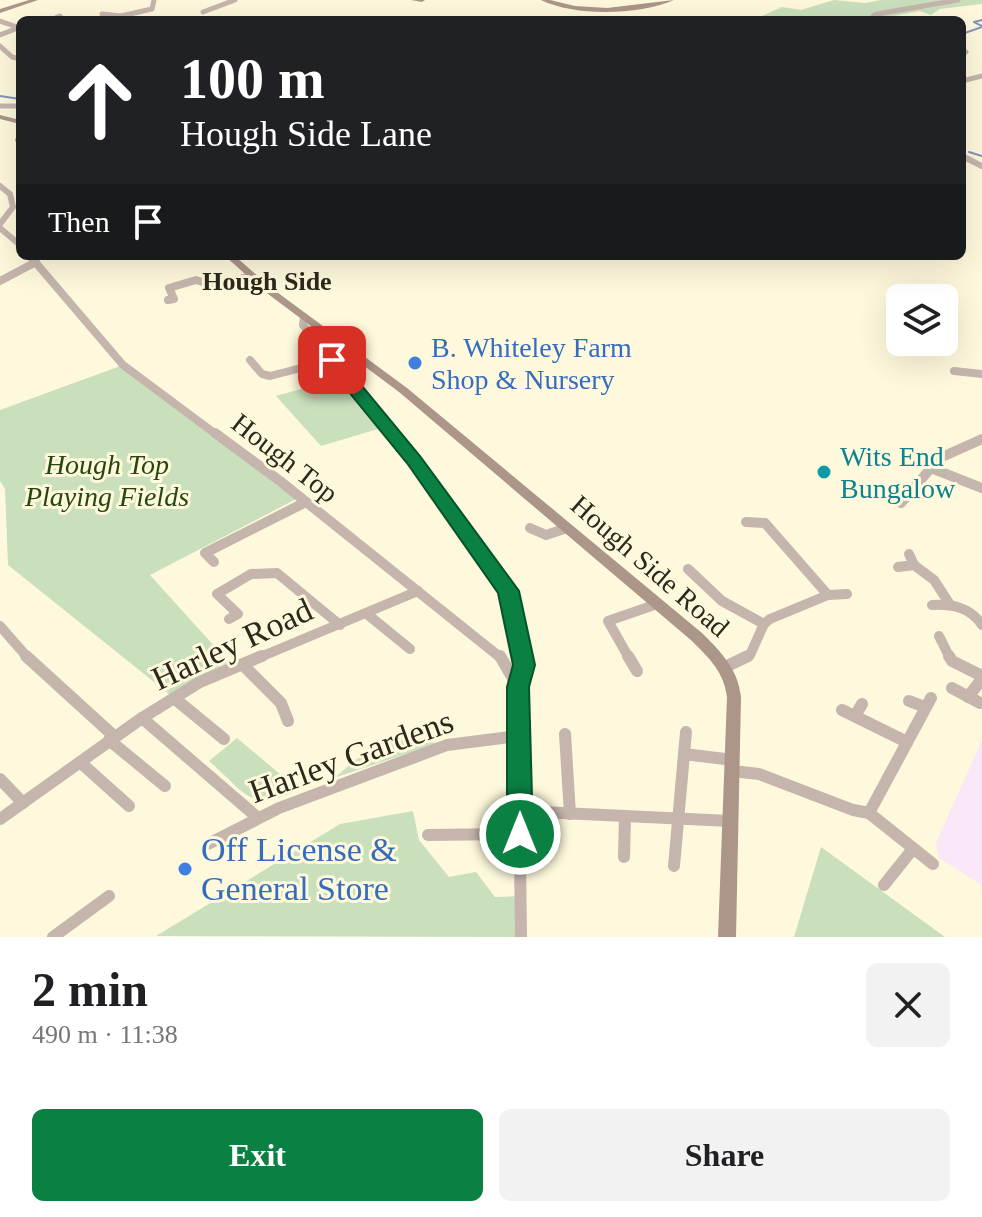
<!DOCTYPE html>
<html lang="en">
<head>
<meta charset="utf-8">
<style>
	:root { --surface:#fff; --page:#f2f2f2; --text:#202124; --muted:#757577; --accent:#0b8043 }
	body { margin:0; font-family:Georgia,serif; background:var(--page); color:var(--text); height:100vh; display:flex; flex-direction:column; font-size:30px; white-space:nowrap }
	* { box-sizing:border-box; margin:0 }
	p { font-size:26px; color:var(--muted) }
	.icon { flex:none; width:44px; height:44px; fill:none; stroke:currentColor; stroke-width:2; stroke-linecap:round; stroke-linejoin:round }
	.map { position:relative; height:937px; overflow:hidden }
	.details { display:flex; flex-direction:column; background:var(--surface); flex:1 }
	.details>* { flex:none }
	.banner { position:absolute; left:16px; top:16px; width:950px; height:244px; border-radius:12px; box-shadow:0 8px 32px #0002; background:#202124; color:#fff; overflow:hidden }
	.controls { position:absolute; left:886px; top:284px; display:grid; gap:16px }
	.controls a { display:grid; place-items:center; width:72px; height:72px; border-radius:12px; background:var(--surface); box-shadow:0 8px 32px #0002; font-size:40px }
	.pin { position:absolute; display:grid; place-items:center; width:68px; height:68px; color:#fff; margin:-34px; border-radius:16px; box-shadow:0 4px 12px #0006 }
	.me { position:absolute; width:88px; margin:-44px; rotate:0deg; stroke-linejoin:round; filter:drop-shadow(0 0 6px #0008) }
	.turn { display:flex; align-items:center; gap:28px; height:168px; padding:0 32px; font-size:36px }
	.turn .icon { width:104px; height:104px; stroke-width:2.5 }
	.turn b { display:block; font-size:56px; line-height:68px }
	.then { display:flex; align-items:center; height:76px; padding:0 32px; background:#0003; gap:16px; font-size:30px }
	.round { display:grid; place-items:center; flex:none; width:84px; height:84px; border-radius:12px; background:var(--page) }
	.headline { display:flex; align-items:center; justify-content:space-between; height:136px; padding:0 32px }
	h1 { font-size:48px; font-weight:700; line-height:60px }
	.primary-button { display:flex; gap:16px; margin-top:auto; padding:16px 32px }
	.primary-button a { flex:1; height:92px; border-radius:12px; background:var(--accent); color:#fff; font-size:32px; font-weight:700; line-height:92px; text-align:center }
	.primary-button a+a { background:var(--page); color:var(--text) }
	.map>svg:first-child { display:block }
	.industrial { fill:#fae7f8 }
	.green { fill:#cae0bd }
	.lines { fill:none; stroke-linecap:round; stroke-linejoin:round }
	.stream { stroke:#8395b7; stroke-width:2 }
	.street-far4 { stroke:#c5b5ad; stroke-width:5 }
	.street-far3 { stroke:#c5b5ad; stroke-width:6 }
	.street-far2 { stroke:#c5b5ad; stroke-width:8 }
	.street-far1 { stroke:#c5b5ad; stroke-width:10 }
	.street { stroke:#c5b5ad; stroke-width:12 }
	.secondary { fill:#ac9589; fill-rule:evenodd }
	.route { fill:#0b8043; stroke:#07532c; stroke-width:2 }
	.shop-dot { fill:#3f7fe0; stroke:#fef9dc; stroke-width:3 }
	.culture-dot { fill:#0f9aa8; stroke:#fef9dc; stroke-width:3 }
	.labels { text-anchor:middle; dominant-baseline:central; stroke-width:6; stroke-linejoin:round; paint-order:stroke }
	.far-neighbourhood-label { font-size:26px; font-weight:bold; fill:#2c291c; stroke:#fef9dc }
	.shop-label { font-size:28px; fill:#366cbe; stroke:#fef9dc; text-anchor:start }
	.culture-label { font-size:28px; fill:#0d838f; stroke:#fef9dc; text-anchor:start }
	.street-label { font-size:28px; fill:#2c291c; stroke:#fef9dc }
	.park-label { font-size:28px; font-style:italic; fill:#28470e; stroke:#fef9dc }
	.near-street-label { font-size:34px; fill:#2c291c; stroke:#fef9dc }
	.near-shop-label { font-size:34px; fill:#366cbe; stroke:#fef9dc; text-anchor:start }
</style>
</head>
<body>
<div class="map">
<svg width="982" height="937" viewBox="0 0 982 937">
	<rect width="100%" height="100%" fill="#fef9dc"/>
	<path class="industrial" d="M982,740V885L939,858L936,843Z"/>
	<g class="green">
		<path d="M834,0L865,3L881,0H982V4L940,9L931,15L920,11L872,20H753L782,7L801,10Z"/>
		<path d="M123,365L300,497L150,575L235,669L174,698L8,565L5,489L0,481V410Z"/>
		<path d="M348,376L388,426L321,446L276,396Z"/>
		<path d="M237,738L299,790C249,813 247,794 209,761Z"/>
		<path d="M402,740L438,743L334,778L368,750Z"/>
		<path d="M413,811L419,840L449,877L476,872L495,897L521,896V937L156,936L340,824Z"/>
		<path d="M821,847L945,937H794Z"/>
	</g>
	<g class="lines">
		<g class="stream">
			<path d="M982,20L974,22L982,26"/>
			<path d="M962,34L982,27"/>
			<path d="M0,96L20,99"/>
			<path d="M969,152L982,156"/>
		</g>
		<g class="street-far4">
			<path d="M203,12L235,0"/>
			<path d="M102,14L121,16"/>
			<path d="M50,20L60,16"/>
			<path d="M121,20V16L152,9L154,0"/>
			<path d="M874,20L873,16L877,14L958,0"/>
			<path d="M0,21L20,28"/>
			<path d="M0,35L18,28"/>
			<path d="M0,46L12,57L20,59"/>
			<path d="M962,50L966,52"/>
			<path d="M962,81L982,76"/>
			<path d="M0,106H20"/>
		</g>
		<g class="street-far3">
			<path d="M18,140L20,137"/>
			<path d="M962,156L982,166"/>
			<path d="M0,186L10,194L13,207L0,224"/>
			<path d="M0,228L20,245"/>
		</g>
		<g class="street-far2">
			<path d="M30,256L123,365L217,435"/>
			<path d="M0,281L36,262"/>
			<path d="M168,300L174,299L169,288L196,280L216,286L250,276"/>
			<path d="M304,317L303,325L393,435"/>
			<path d="M250,360L262,374L270,376L332,360"/>
			<path d="M954,371L982,374"/>
		</g>
		<g class="street-far1">
			<path d="M215,433L280,481L501,658"/>
			<path d="M392,433L508,591L522,658"/>
			<path d="M931,468L982,488"/>
			<path d="M901,503L931,468L933,461L982,439"/>
			<path d="M530,528L546,535L567,528"/>
			<path d="M909,554L914,565"/>
			<path d="M214,562L205,553L306,502"/>
			<path d="M898,567L914,565L934,580L949,603"/>
			<path d="M688,569L722,601L764,624"/>
			<path d="M828,595L847,594"/>
			<path d="M932,605C952,604 970,607 982,625"/>
			<path d="M367,614L410,649"/>
			<path d="M229,619L238,614L217,594L251,574L277,573L340,625"/>
			<path d="M0,626L28,658"/>
			<path d="M939,636L950,658"/>
			<path d="M258,658L418,591"/>
			<path d="M629,658L608,621L657,604"/>
			<path d="M744,658L750,655L764,624L770,619L828,595L765,523L746,522"/>
		</g>
		<g class="street">
			<path d="M26,656L115,737"/>
			<path d="M500,656L518,687"/>
			<path d="M628,656L637,671"/>
			<path d="M949,656L952,661L982,676"/>
			<path d="M243,665L281,703L288,721"/>
			<path d="M725,667L748,656"/>
			<path d="M952,688L980,703"/>
			<path d="M968,697L982,679"/>
			<path d="M174,698L224,739"/>
			<path d="M909,701L925,707"/>
			<path d="M842,710L907,742"/>
			<path d="M855,716L862,704"/>
			<path d="M142,718L258,818"/>
			<path d="M565,734L570,814"/>
			<path d="M109,740L165,786"/>
			<path d="M684,754L733,760"/>
			<path d="M80,762L129,806"/>
			<path d="M732,771L759,774L853,810L869,813L931,698"/>
			<path d="M0,779L23,803"/>
			<path d="M520,811L730,821"/>
			<path d="M869,813L933,864"/>
			<path d="M0,819L142,718L200,682L262,656"/>
			<path d="M428,835L520,834"/>
			<path d="M208,844L279,808L447,745L518,736"/>
			<path d="M624,857L625,816"/>
			<path d="M674,866L686,732"/>
			<path d="M884,885L912,850"/>
			<path d="M53,937L109,896"/>
			<path d="M521,937L518,687L524,665L522,656"/>
		</g>
		<g class="secondary">
			<path d="M29,0H38L0,13V9Z"/>
			<path d="M411,0H425L422,2Z"/>
			<path d="M541,0H550L575,6L607,8L674,0C639,15 576,17 541,0Z"/>
			<path d="M0,115L20,120V124L0,119Z"/>
			<path d="M225,256H235L270,287L407,388L702,633C721,652 738,669 741,697L736,937H718L727,697C724,672 709,658 692,641L399,392L264,291Z"/>
		</g>
	</g>
	<path class="route" d="M332,356L338,357L420,456L519,591L535,665L529,687L533,834L529,842L520,845L511,842L507,834V687L513,665L498,593L407,463L326,364L324,360Z"/>
	<g class="shop-dot">
		<circle cx="415" cy="363" r="8"/>
		<circle cx="185" cy="869" r="8"/>
	</g>
	<circle class="culture-dot" cx="824" cy="472" r="8"/>
	<g class="labels">
		<g class="far-neighbourhood-label">
			<text x="267" y="281">Hough Side</text>
		</g>
		<g class="shop-label">
			<text x="431" y="347">B. Whiteley Farm<tspan x="431" dy="32">Shop &amp; Nursery</tspan></text>
		</g>
		<g class="culture-label">
			<text x="840" y="456">Wits End<tspan x="840" dy="32">Bungalow</tspan></text>
		</g>
		<g class="street-label">
			<text transform="translate(285 458) rotate(38)">Hough Top</text>
			<text transform="translate(650 566) rotate(41)">Hough Side Road</text>
		</g>
		<g class="park-label">
			<text x="107" y="464">Hough Top<tspan x="107" dy="32">Playing Fields</tspan></text>
		</g>
		<g class="near-street-label">
			<text transform="translate(232 644) rotate(-25)">Harley Road</text>
			<text transform="translate(351 756) rotate(-20)">Harley Gardens</text>
		</g>
		<g class="near-shop-label">
			<text x="201" y="849">Off License &amp;<tspan x="201" dy="39">General Store</tspan></text>
		</g>
	</g>
</svg>
<div class="controls">
<a><svg class="icon" aria-label="layers" viewBox="0 0 24 24"><path d="M12 4l9 5-9 5-9-5zM3 14l9 5 9-5"/></svg></a>
</div>
<div class="pin" style="left:332px;top:360px;background:#d93025"><svg class="icon" aria-label="arrive" viewBox="0 0 24 24"><path d="M6 21V4h12l-3 4 3 4H6"/></svg></div>
<svg class="me" style="left:520px;top:834px" viewBox="-20 -20 40 40"><circle r="17" fill="#0b8043" stroke="#fff" stroke-width="3"/><path d="M0-11L8 9 0 5-8 9z" fill="#fff"/></svg>
<div class="banner">
<div class="turn"><svg class="icon" aria-label="ahead" viewBox="0 0 24 24"><path d="M12 20V5M6 11l6-6 6 6"/></svg><div><b>100 m</b>Hough Side Lane</div></div>
<div class="then">Then<svg class="icon" aria-label="arrive" viewBox="0 0 24 24"><path d="M6 21V4h12l-3 4 3 4H6"/></svg></div>
</div>
</div>
<section class="details">
<div class="headline"><div><h1>2 min</h1><p>490 m · 11:38</p></div><a class="round"><svg class="icon" aria-label="close" viewBox="0 0 24 24"><path d="M6 6l12 12M18 6L6 18"/></svg></a></div>
<div class="primary-button"><a>Exit</a><a>Share</a></div>
</section>
</body>
</html>
